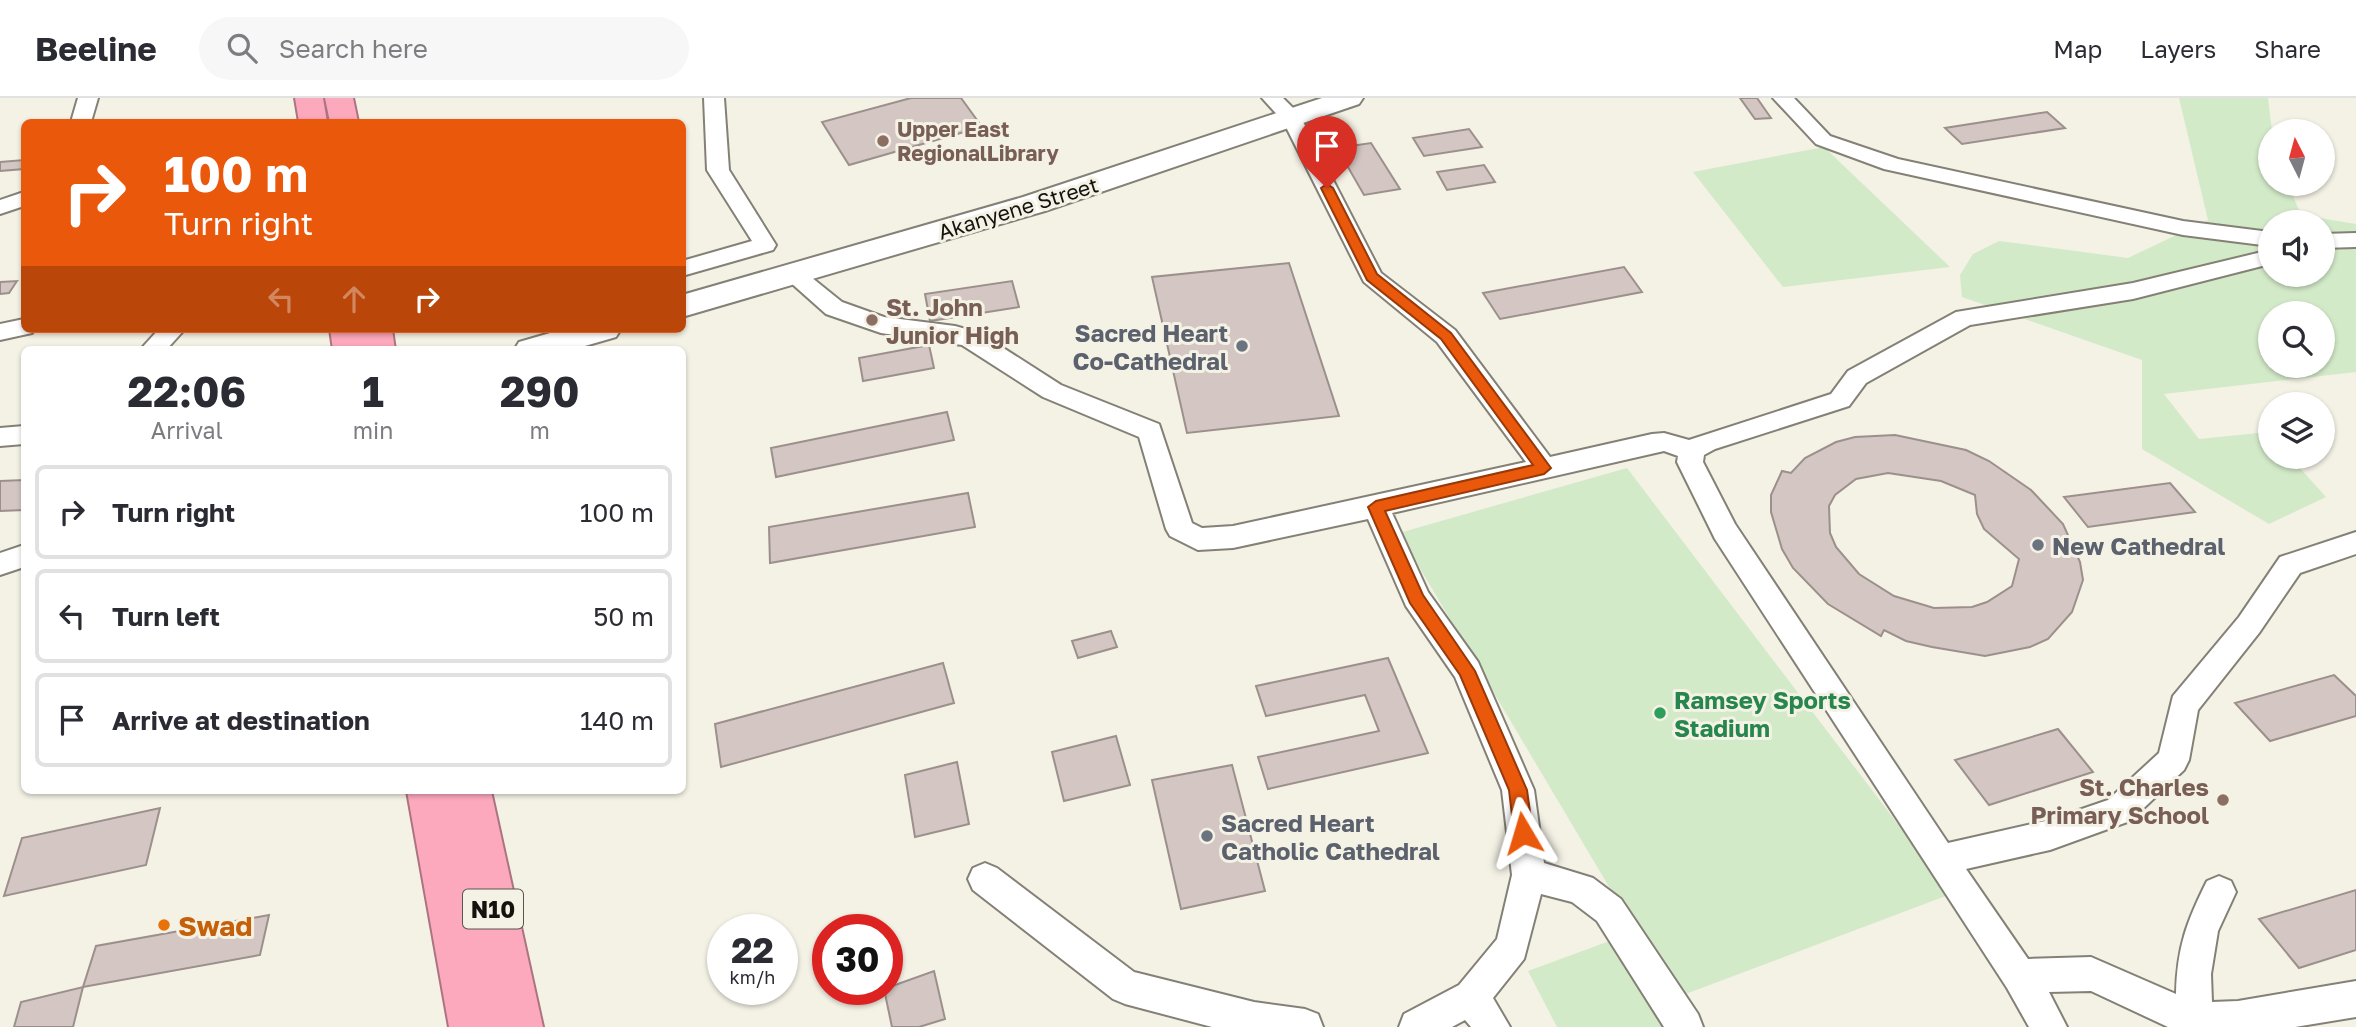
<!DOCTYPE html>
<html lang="en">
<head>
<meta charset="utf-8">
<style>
	:root { --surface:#fff; --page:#f7f7f7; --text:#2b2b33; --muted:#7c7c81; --line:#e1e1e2 }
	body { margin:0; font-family:"Golos Text",sans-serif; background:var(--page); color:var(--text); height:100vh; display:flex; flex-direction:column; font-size:26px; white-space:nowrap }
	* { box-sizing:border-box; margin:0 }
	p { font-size:23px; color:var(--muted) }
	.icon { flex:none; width:38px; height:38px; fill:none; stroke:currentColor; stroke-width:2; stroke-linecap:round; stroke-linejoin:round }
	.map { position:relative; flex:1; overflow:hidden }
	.side { position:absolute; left:21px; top:248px; width:665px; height:448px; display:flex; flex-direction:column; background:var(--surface); border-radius:10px; box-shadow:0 2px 5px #0004 }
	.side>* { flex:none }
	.hud { position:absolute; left:21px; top:21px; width:665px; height:214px; border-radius:10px; box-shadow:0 2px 5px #0004; background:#ea580c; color:#fff; overflow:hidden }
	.needle { width:46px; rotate:354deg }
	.buttons { position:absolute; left:2258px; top:21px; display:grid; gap:14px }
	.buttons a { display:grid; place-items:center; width:77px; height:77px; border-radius:50%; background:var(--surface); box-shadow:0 2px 5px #0004; font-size:35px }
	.speed { position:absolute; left:707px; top:816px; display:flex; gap:14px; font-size:35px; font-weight:700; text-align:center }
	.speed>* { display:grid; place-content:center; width:91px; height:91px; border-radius:50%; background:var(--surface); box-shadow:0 2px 5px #0004; line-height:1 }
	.speed small { font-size:18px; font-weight:400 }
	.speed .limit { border:10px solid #d22; background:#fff; color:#111 }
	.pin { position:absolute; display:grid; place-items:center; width:60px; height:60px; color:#fff; margin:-72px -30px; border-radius:50% 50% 50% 0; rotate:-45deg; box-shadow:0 0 7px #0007 }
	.pin .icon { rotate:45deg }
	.me { position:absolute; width:77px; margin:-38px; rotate:353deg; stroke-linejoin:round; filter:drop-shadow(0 0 5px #0008) }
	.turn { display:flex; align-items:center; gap:24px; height:147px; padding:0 28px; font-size:32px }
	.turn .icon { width:91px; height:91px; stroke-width:2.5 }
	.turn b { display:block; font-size:49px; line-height:60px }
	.lanes { display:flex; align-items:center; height:66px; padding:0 28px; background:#0003; justify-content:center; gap:35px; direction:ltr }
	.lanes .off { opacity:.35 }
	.eta { display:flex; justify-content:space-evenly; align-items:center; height:119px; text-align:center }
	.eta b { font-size:42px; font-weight:700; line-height:49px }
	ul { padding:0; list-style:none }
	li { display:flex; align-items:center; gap:21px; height:94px; margin:0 14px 10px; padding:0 14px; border:4px solid var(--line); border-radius:10px }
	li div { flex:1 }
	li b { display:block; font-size:26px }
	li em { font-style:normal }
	header { display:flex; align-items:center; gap:42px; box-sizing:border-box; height:98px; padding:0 35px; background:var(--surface); border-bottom:2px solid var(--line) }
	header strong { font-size:33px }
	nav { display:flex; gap:38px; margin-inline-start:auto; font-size:24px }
	.search { width:490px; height:63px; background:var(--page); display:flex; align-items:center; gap:18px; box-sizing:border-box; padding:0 24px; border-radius:38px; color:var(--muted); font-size:26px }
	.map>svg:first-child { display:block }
	.green { fill:#d3eac9; fill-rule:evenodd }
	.building { fill:#d4c7c3; stroke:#9c908c; stroke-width:2; fill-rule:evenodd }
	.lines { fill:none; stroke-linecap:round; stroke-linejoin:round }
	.street-casing { stroke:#848076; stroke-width:4 }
	.secondary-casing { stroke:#848076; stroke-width:4 }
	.highway-casing { stroke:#ab7480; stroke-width:4 }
	.street { fill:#fff; fill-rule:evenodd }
	.secondary { fill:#fff; fill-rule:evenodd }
	.highway { fill:#fca8bd; fill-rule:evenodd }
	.route { fill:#ea580c; stroke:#983908; stroke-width:2 }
	.education-dot { fill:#8d6e63; stroke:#f4f1e5; stroke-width:2.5 }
	.worship-dot { fill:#6b7280; stroke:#f4f1e5; stroke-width:2.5 }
	.leisure-dot { fill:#2e9e5b; stroke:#f4f1e5; stroke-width:2.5 }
	.food-dot { fill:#e8710a; stroke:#f4f1e5; stroke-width:2.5 }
	.labels { text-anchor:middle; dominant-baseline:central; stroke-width:6; stroke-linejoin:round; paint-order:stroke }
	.far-education-label { font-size:21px; font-weight:bold; fill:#785e54; stroke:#f4f1e5; text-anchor:start }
	.far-street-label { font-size:21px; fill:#14120f; stroke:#f4f1e5 }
	.shield { fill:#f4f1e5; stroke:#57554f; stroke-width:2 }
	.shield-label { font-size:23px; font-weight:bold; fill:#14120f }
	.education-label { font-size:24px; font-weight:bold; fill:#785e54; stroke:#f4f1e5; text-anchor:start }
	.worship-label { font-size:24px; font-weight:bold; fill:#5b616d; stroke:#f4f1e5; text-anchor:start }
	.leisure-label { font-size:24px; font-weight:bold; fill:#27864d; stroke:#f4f1e5; text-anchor:start }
	.near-food-label { font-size:28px; font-weight:bold; fill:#c56008; stroke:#f4f1e5; text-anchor:start }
</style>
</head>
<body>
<header>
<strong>Beeline</strong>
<div class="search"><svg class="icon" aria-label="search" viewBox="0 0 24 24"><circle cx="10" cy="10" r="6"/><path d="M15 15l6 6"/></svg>Search here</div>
<nav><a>Map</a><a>Layers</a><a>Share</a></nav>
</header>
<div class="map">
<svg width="2356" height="929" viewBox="0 0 2356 929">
	<rect width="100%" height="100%" fill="#f4f1e5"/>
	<g class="green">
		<path d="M2179,0H2268L2272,33H2270V86H2288L2301,117L2356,126V274L2164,296L2199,341L2268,334L2270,359H2290L2326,399L2269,426L2142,351V262L1962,199L1960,177L1973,156L1999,143L2128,160L2208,122ZM2270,124H2322V177H2270ZM2270,215H2322V268H2270Z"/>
		<path d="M1824,49L1950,169L1783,189L1693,74Z"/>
		<path d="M1627,370L1951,796L1675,900L1399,435Z"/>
		<path d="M1615,841L1667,929H1557L1528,873Z"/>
	</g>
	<g class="building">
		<path d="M911,0H961L982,29L849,67L822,24Z"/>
		<path d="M1740,0H1757L1771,20L1755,21Z"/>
		<path d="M2047,14L2065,30L1962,46L1945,30Z"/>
		<path d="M1469,31L1482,49L1424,58L1413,40Z"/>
		<path d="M1371,45L1400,91L1364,97L1337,50Z"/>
		<path d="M24,62V71L0,73V64Z"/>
		<path d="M1484,67L1495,84L1447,92L1437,74Z"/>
		<path d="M1289,165L1339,318L1187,335L1152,179Z"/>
		<path d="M1624,169L1642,194L1500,221L1483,195Z"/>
		<path d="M17,183L9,195L0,196V184Z"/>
		<path d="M1012,183L1019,209L930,223L925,196Z"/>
		<path d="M929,247L934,270L863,283L859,260Z"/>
		<path d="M947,314L954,342L776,379L771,350Z"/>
		<path d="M1895,337L1966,352L1989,363L2031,392L2063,426L2080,464L2083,482L2072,514L2048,541L2030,549L1985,558L1932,549L1906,543L1884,532L1881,538L1828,506L1793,470L1782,451L1771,414V397L1782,373L1791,375L1805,360L1836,344L1855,339ZM1888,375L1941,383L1975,397L1977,416L1984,431L2019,461L2012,488L1987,504L1972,509L1934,510L1894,498L1859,476L1836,449L1830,435L1829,408L1835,397L1856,381Z"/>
		<path d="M24,382V412L0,413V383Z"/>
		<path d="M2170,385L2195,414L2088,429L2064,399Z"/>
		<path d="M968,395L975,429L770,465L769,429Z"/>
		<path d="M1111,533L1117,549L1078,560L1072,543Z"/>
		<path d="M1388,560L1428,655L1268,691L1258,659L1379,633L1365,597L1266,618L1256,588Z"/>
		<path d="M943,565L954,605L721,669L715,626Z"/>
		<path d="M2334,577L2356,598V618L2270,643L2235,605Z"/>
		<path d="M2058,631L2093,674L1989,707L1955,662Z"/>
		<path d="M1116,638L1130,687L1064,703L1052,654Z"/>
		<path d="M957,664L969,726L915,739L905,677Z"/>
		<path d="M1232,667L1265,793L1181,811L1152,682Z"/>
		<path d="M160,710L146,767L4,798L22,740Z"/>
		<path d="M2356,792V852L2299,870L2259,821Z"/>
		<path d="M269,817L260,857L83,889L96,848Z"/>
		<path d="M934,873L945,921L919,929H892L884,891Z"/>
		<path d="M83,889L73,929H14L21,904Z"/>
	</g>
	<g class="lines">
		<g class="street-casing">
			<g id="street">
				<path d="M78,0H98L91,24H71Z"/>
				<path d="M704,0H724L729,72L776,147L773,152L682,178V163L752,143L707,72Z"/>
				<path d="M1262,0H1283L1299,16L1381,175L1455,232L1550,359L1652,336L1664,335L1689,342L1831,296L1848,273L1956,214L2133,185L2270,152V166L2133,201L1970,227L1866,285L1849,308L1715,351L1704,357L1703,364L1735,426L1948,745L2050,722L2108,702L2159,655L2173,598L2239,519L2280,459L2356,434V456L2300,475L2259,535L2198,612L2189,662L2184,672L2130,723L2050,752L1966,771L2028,861L2091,859L2176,896C2177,849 2187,823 2207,783L2219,778L2231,783L2236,794L2218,833L2211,876L2212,904L2238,903L2356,883V919L2295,929H2168L2091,893L2049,894L2067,929H2029L2007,890L1715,441L1677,364L1678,358L1664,353L1392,415L1428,494L1478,564L1534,692L1544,765L1593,780L1621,801L1698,916L1703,929H1664L1597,823L1572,804L1541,796L1524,861L1493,900L1510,929H1471L1465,922L1452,929H1399L1404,916L1459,887L1497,841L1512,777L1502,692L1455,579L1406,508L1368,421L1233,450L1198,452L1170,438L1166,431L1139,339L1043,299L962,247L881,235L826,216L781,176L785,171L793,168L801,171L842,204L884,219L955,228L980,235L1061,287L1159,326L1192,425L1202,430L1233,428L1526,364L1437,244L1364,184L1283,23Z"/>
				<path d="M1773,0H1794L1830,38L1898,61L2183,123L2270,134V148L2183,137L1884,71L1816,46Z"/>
				<path d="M24,94V108L0,116V102Z"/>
				<path d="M2356,135V149L2322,150V136Z"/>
				<path d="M24,221V231H35L32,235L0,242V226Z"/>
				<path d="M159,231H185L166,252H140Z"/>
				<path d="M24,328V346L0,348V330Z"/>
				<path d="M24,447V469L0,477V455Z"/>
				<path d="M985,765L997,770L1134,874L1254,904L1305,911L1318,916L1323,929H1212L1125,906L1113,901L973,792L968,781L973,770Z"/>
			</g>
		</g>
		<g class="secondary-casing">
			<g id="secondary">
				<path d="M1322,0H1363L1359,6L1045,113L682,219V197L1023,99Z"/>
				<path d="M564,231H621L616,239L571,252H514L519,244Z"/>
			</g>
		</g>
		<g class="highway-casing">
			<g id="highway">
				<path d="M295,0H323L327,24H299Z"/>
				<path d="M325,0H353L358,24H330Z"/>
				<path d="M330,231H392L395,252H333Z"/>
				<path d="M407,693H491L543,929H449Z"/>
			</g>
		</g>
		<use href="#street" class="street"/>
		<use href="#secondary" class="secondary"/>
		<use href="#highway" class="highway"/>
	</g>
	<path class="route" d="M1327,86L1333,90L1377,176L1451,235L1551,370L1544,376L1385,413L1423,497L1475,573L1527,692L1533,735L1530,741L1523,743L1517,741L1514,735L1509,692L1460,577L1410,505L1368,409L1376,403L1533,367L1441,241L1367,182L1321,90Z"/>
	<g class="education-dot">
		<circle cx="883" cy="43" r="7"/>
		<circle cx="872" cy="222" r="7"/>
		<circle cx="2223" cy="702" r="7"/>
	</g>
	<g class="worship-dot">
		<circle cx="1242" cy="248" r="7"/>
		<circle cx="2038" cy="447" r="7"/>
		<circle cx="1207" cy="738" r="7"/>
	</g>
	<circle class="leisure-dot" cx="1660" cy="615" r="7"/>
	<circle class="food-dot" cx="164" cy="827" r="7"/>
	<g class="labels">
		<g class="far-education-label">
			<text x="897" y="31">Upper East<tspan x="897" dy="24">RegionalLibrary</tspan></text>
		</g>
		<g class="far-street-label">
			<text transform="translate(1018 110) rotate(-17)">Akanyene Street</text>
		</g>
		<rect class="shield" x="463" y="791.5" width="60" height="39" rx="5"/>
		<g class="shield-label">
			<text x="493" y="811">N10</text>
		</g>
		<g class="education-label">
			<text x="886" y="208">St. John<tspan x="886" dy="28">Junior High</tspan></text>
			<text x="2209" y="688" text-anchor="end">St. Charles<tspan x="2209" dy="28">Primary School</tspan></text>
		</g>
		<g class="worship-label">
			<text x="1228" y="234" text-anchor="end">Sacred Heart<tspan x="1228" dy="28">Co-Cathedral</tspan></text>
			<text x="2052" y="447">New Cathedral</text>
			<text x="1221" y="724">Sacred Heart<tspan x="1221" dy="28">Catholic Cathedral</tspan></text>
		</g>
		<g class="leisure-label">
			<text x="1674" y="601">Ramsey Sports<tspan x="1674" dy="28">Stadium</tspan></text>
		</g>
		<g class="near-food-label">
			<text x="178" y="827">Swad</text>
		</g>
	</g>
</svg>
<div class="buttons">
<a><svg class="needle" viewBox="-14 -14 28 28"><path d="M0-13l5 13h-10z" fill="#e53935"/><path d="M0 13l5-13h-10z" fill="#7c7c81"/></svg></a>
<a><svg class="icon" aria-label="sound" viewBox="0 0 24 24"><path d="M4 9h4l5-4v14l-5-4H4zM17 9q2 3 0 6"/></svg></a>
<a><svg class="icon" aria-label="search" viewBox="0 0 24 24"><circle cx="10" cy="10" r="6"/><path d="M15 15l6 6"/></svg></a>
<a><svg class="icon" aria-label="layers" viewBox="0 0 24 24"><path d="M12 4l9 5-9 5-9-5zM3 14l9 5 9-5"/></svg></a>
</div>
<div class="speed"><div>22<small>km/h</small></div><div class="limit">30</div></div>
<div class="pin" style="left:1327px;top:90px;background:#d93025"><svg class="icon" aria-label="arrive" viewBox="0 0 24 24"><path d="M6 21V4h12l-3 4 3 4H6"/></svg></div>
<svg class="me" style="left:1523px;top:735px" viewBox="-20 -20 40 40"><path d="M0-17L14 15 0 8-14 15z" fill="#ea580c" stroke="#fff" stroke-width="4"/></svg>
<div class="hud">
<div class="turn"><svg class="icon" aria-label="right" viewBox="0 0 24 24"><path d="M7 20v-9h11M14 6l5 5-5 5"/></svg><div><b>100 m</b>Turn right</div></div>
<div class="lanes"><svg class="icon off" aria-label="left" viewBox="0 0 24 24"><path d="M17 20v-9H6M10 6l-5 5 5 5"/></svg><svg class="icon off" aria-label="ahead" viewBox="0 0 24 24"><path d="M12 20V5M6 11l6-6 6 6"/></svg><svg class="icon" aria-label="right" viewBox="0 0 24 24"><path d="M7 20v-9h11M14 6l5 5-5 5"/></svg></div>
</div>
<section class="side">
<div class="eta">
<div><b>22:06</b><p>Arrival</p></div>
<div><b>1</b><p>min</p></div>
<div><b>290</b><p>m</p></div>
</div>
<ul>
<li><svg class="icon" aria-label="right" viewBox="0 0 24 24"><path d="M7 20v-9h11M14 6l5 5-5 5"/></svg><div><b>Turn right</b></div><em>100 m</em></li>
<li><svg class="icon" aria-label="left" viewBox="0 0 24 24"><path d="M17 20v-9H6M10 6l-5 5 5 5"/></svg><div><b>Turn left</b></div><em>50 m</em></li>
<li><svg class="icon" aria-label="arrive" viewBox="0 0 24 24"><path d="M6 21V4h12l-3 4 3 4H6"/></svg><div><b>Arrive at destination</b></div><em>140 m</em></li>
</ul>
</section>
</div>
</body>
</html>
